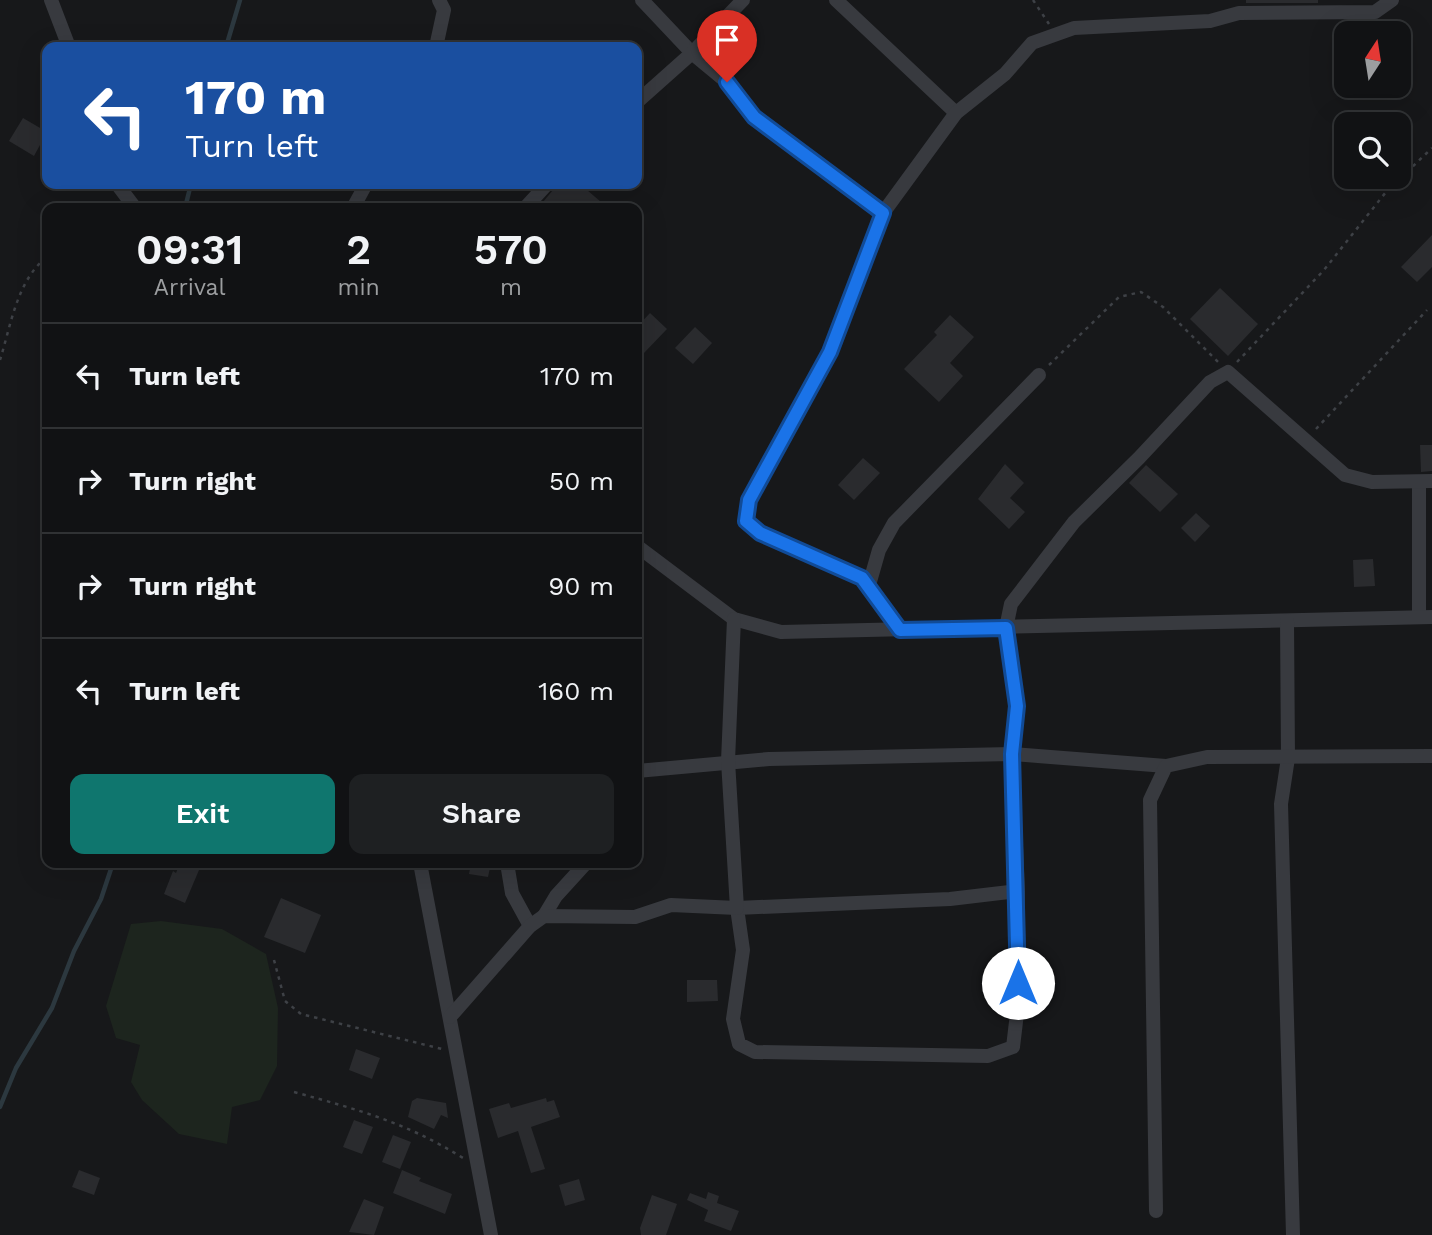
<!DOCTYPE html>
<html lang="en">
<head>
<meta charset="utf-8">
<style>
	:root { --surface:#111214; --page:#1e2022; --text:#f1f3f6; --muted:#9c9ea0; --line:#303234; --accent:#0f766e }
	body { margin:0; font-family:"Work Sans",sans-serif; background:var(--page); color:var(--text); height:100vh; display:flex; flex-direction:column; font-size:26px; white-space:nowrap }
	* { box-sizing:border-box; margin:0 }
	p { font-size:23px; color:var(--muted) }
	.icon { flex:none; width:38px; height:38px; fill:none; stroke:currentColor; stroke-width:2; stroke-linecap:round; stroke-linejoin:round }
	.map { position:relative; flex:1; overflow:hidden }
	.panel { position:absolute; left:42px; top:203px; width:600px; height:665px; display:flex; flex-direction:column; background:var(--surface); border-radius:14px; box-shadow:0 7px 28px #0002,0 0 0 2px var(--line) }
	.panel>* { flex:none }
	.top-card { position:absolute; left:42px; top:42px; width:600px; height:147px; border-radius:14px; box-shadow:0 7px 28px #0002,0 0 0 2px var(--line); background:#1a4fa0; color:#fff; overflow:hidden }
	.needle { width:46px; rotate:12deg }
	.controls { position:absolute; left:1334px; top:21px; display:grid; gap:14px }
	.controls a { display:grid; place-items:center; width:77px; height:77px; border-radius:14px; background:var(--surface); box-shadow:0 7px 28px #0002,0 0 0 2px var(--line); font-size:35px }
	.pin { position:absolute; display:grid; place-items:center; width:60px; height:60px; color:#fff; margin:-72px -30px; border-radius:50% 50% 50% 0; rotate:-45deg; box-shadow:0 0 7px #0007 }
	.pin .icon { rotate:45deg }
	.me { position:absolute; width:77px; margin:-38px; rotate:0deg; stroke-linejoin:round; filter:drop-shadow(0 0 5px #0008) }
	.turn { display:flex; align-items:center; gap:24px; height:147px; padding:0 28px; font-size:32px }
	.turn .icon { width:91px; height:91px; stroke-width:2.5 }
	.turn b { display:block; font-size:49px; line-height:60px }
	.eta { display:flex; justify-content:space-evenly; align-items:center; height:119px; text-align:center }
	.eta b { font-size:42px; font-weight:600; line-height:49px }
	.primary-button { display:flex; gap:14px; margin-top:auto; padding:14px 28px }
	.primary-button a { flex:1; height:80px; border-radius:14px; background:var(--accent); color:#fff; font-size:28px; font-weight:600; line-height:80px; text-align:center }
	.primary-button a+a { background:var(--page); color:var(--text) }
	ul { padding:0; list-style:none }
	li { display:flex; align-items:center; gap:21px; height:105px; padding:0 28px; border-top:2px solid var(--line) }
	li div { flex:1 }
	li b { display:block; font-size:26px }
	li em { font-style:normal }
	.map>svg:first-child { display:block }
	.green { fill:#1d251e }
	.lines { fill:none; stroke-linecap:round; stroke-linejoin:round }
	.stream { stroke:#2c383f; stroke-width:4.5 }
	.building { fill:#2a2b2e }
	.path { stroke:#3e4146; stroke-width:2.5; stroke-dasharray:3.5 5; stroke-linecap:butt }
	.street { stroke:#383a3f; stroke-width:14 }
	.route-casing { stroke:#114b97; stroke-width:18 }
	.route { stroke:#1a73e8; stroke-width:12 }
</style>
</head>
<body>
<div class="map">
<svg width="1432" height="1235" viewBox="0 0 1432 1235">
	<rect width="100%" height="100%" fill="#17181a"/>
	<path class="green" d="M161,921L222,929L266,954L278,1008L277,1066L260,1100L232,1107L227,1144L179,1134L142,1100L131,1082L140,1045L116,1038L106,1006L131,924Z"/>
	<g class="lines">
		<g class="stream">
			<path d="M226,47L240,0"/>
			<path d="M185,208L191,184"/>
			<path d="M0,1107L16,1068L52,1008L74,951L101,899L113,863"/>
		</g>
	</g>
	<g class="building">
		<rect x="1246" y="0" width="72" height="3"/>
		<path d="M23,118L47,132L34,156L9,141Z"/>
		<path d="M558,184H580L608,208H538Z"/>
		<path d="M1432,235V267L1417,282L1401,267Z"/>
		<path d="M1220,288L1258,324L1228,356L1190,319Z"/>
		<path d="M650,313L667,329L643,354L637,349V327Z"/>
		<path d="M950,315L974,337L950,363L963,376L939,402L904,369L937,335L934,332Z"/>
		<path d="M695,327L712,343L693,364L675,348Z"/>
		<path d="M1420,445H1432V471L1421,472Z"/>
		<path d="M863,458L880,473L854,500L838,485Z"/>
		<path d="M1005,464L1024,483L1010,498L1025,512L1009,529L978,499Z"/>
		<path d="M1146,465L1178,494L1160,512L1129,483Z"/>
		<path d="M1196,513L1210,526L1195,542L1181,528Z"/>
		<path d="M1373,559L1375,586L1354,587L1353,560Z"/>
		<path d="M180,863H202L185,903L164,894L173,871L176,873Z"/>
		<path d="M471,863H491L488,877L469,874Z"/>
		<path d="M281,898L321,915L305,953L264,937Z"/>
		<path d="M687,980H717L718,1001L687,1002Z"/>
		<path d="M356,1049L380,1058L372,1079L349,1070Z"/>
		<path d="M417,1098L446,1103L448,1118L441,1115L434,1129L408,1117L412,1101Z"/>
		<path d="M546,1098L547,1102L554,1100L560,1117L531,1127L545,1169L531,1173L518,1131L498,1138L489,1109L509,1103L511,1108Z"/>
		<path d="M354,1120L373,1127L362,1154L343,1147Z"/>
		<path d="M393,1135L411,1142L400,1169L382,1162Z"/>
		<path d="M79,1170L100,1178L94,1195L72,1187Z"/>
		<path d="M402,1170L421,1178L419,1181L452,1194L445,1214L393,1193Z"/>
		<path d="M579,1179L585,1200L565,1206L559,1185Z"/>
		<path d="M708,1192L719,1196L717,1203L739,1211L731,1231L704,1221L708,1210L687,1200L690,1193L706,1199Z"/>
		<path d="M652,1195L677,1204L666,1235H641L640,1228Z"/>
		<path d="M364,1199L384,1207L374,1235L349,1232Z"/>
	</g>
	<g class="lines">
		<g class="path">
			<path d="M1033,0L1049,24"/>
			<path d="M0,360C11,325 17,280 47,257"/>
			<path d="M1237,362L1324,270L1386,192L1432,148"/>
			<path d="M1049,365L1119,297L1141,292L1163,307L1218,362"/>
			<path d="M1316,429L1427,310"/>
			<path d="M274,960L285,1001L301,1014L442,1049"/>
			<path d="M294,1092C359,1110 405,1122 463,1158"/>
		</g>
		<g class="street">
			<path d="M51,0L69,47"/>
			<path d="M642,0L692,53L727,82L754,117L883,213"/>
			<path d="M836,0L956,113"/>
			<path d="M436,47L444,10L439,0"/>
			<path d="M637,102L692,53L743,0"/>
			<path d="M117,184L135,208"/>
			<path d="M353,208L366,184"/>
			<path d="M525,208L547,184"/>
			<path d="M1419,482V617"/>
			<path d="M637,546L734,619L781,632L1432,617"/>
			<path d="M869,585L879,550L894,523L1039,375"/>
			<path d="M1287,621L1288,758L1281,804L1293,1235"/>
			<path d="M900,630L862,578L760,533L746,521L749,500L830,352L883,213L956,113L1005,74L1032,43L1074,28L1210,21L1239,13L1375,12L1392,0"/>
			<path d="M637,771L769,759L1012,754L1166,766"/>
			<path d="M420,863L491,1235"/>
			<path d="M507,863L512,893L530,926"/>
			<path d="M1018,891L950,899L737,908L743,950L733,1019L739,1044L755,1052L988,1056L1013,1047L1018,1005V891L1012,754L1017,706L1006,628L1011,604L1074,522L1139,458L1210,382L1228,372L1345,475L1372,482L1432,481"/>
			<path d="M544,916L556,896L586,863"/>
			<path d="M450,1017L530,926L544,916L635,917L671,905L737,908L728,761L734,619"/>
			<path d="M1156,1211L1150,800L1166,766L1207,757L1432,756"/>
		</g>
	</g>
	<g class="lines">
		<g class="route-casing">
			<path id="route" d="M727,82L754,117L883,213L830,352L749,500L746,521L760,533L862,578L900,630L1006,628L1017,706L1012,754L1018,983"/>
		</g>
		<use href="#route" class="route"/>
	</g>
</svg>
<div class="controls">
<a><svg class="needle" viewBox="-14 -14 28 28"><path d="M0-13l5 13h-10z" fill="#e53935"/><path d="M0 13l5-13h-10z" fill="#9c9ea0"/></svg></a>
<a><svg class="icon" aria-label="search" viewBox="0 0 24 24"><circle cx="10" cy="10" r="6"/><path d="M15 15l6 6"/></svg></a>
</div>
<div class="pin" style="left:727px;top:82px;background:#d93025"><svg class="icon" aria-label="arrive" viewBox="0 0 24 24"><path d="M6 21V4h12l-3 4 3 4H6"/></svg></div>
<svg class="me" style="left:1018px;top:983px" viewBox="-20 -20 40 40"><circle r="19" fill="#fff"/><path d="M0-13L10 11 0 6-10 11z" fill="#1a73e8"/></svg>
<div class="top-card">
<div class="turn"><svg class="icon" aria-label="left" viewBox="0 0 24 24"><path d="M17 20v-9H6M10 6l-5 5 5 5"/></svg><div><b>170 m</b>Turn left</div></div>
</div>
<section class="panel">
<div class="eta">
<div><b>09:31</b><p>Arrival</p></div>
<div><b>2</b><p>min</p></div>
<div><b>570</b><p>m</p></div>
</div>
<ul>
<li><svg class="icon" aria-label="left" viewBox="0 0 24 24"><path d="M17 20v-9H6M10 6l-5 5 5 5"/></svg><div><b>Turn left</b></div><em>170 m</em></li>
<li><svg class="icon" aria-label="right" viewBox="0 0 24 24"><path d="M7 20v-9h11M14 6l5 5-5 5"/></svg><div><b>Turn right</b></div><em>50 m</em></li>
<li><svg class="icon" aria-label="right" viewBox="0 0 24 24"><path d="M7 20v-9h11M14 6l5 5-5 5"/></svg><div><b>Turn right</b></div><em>90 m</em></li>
<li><svg class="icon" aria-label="left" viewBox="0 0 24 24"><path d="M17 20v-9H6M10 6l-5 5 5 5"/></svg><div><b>Turn left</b></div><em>160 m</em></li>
</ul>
<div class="primary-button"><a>Exit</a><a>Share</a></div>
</section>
</div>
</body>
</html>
